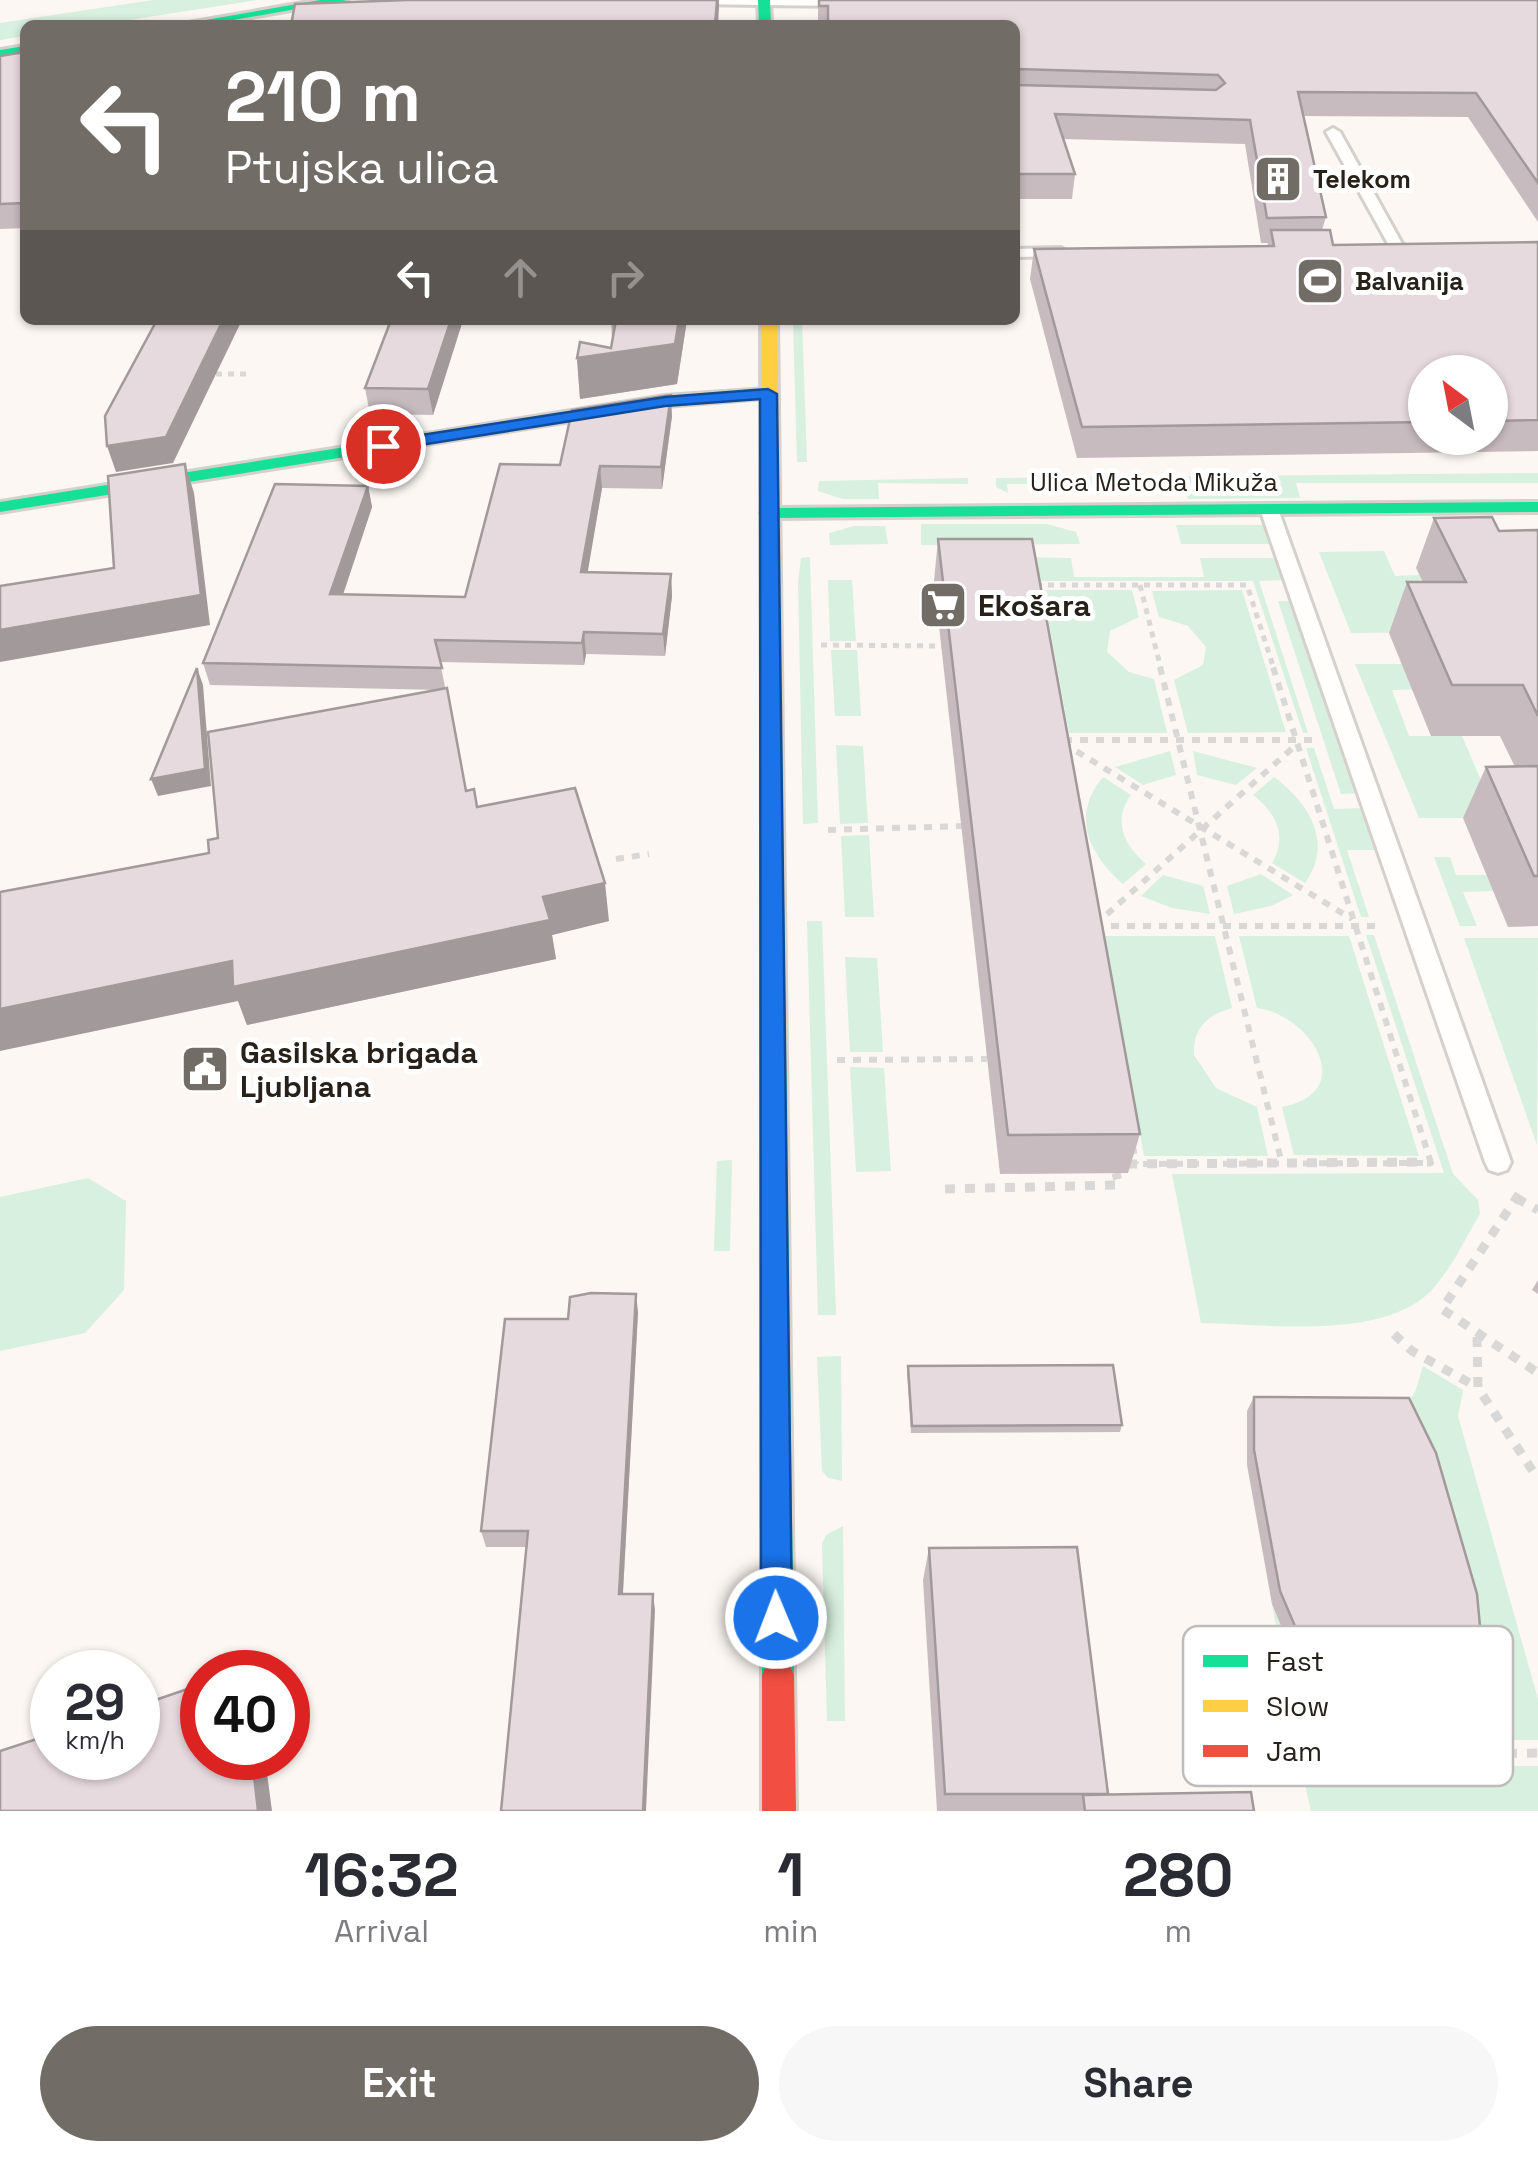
<!DOCTYPE html>
<html lang="en">
<head>
<meta charset="utf-8">
<style>
	:root { --surface:#fff; --page:#f7f7f7; --text:#2b2b33; --muted:#7c7c81; --accent:#726c66 }
	body { margin:0; font-family:"Space Grotesk",sans-serif; background:var(--page); color:var(--text); height:100vh; display:flex; flex-direction:column; font-size:38px; white-space:nowrap }
	* { box-sizing:border-box; margin:0 }
	p { font-size:32px; color:var(--muted) }
	.icon { flex:none; width:55px; height:55px; fill:none; stroke:currentColor; stroke-width:2; stroke-linecap:round; stroke-linejoin:round }
	.map { position:relative; height:1811px; overflow:hidden }
	.details { display:flex; flex-direction:column; background:var(--surface); flex:1 }
	.details>* { flex:none }
	.guide { position:absolute; left:20px; top:20px; width:1000px; height:305px; border-radius:15px; box-shadow:0 2px 8px #0004; background:#726c66; color:#fff; overflow:hidden }
	.needle { width:65px; rotate:328deg }
	.tools { position:absolute; left:1408px; top:355px; display:grid; gap:20px }
	.tools a { display:grid; place-items:center; width:100px; height:100px; border-radius:50%; background:var(--surface); box-shadow:0 2px 8px #0004; font-size:50px }
	.speed { position:absolute; left:30px; top:1650px; display:flex; gap:20px; font-size:50px; font-weight:700; text-align:center }
	.speed>* { display:grid; place-content:center; width:130px; height:130px; border-radius:50%; background:var(--surface); box-shadow:0 2px 8px #0004; line-height:1 }
	.speed small { font-size:25px; font-weight:400 }
	.speed .limit { border:15px solid #d22; background:#fff; color:#111 }
	.pin { position:absolute; display:grid; place-items:center; width:85px; height:85px; color:#fff; margin:-42px; border:5px solid #fff; border-radius:50%; box-shadow:0 2px 10px #0007 }
	.me { position:absolute; width:110px; margin:-55px; rotate:359deg; stroke-linejoin:round; filter:drop-shadow(0 0 8px #0008) }
	.turn { display:flex; align-items:center; gap:35px; height:210px; padding:0 40px; font-size:45px }
	.turn .icon { width:130px; height:130px; stroke-width:2.5 }
	.turn b { display:block; font-size:70px; line-height:85px }
	.lanes { display:flex; align-items:center; height:95px; padding:0 40px; background:#0003; justify-content:center; gap:50px; direction:ltr }
	.lanes .off { opacity:.35 }
	.eta { display:flex; justify-content:space-evenly; align-items:center; height:170px; text-align:center }
	.eta b { font-size:60px; font-weight:600; line-height:70px }
	.primary-button { display:flex; gap:20px; margin-top:auto; padding:20px 40px }
	.primary-button a { flex:1; height:115px; border-radius:60px; background:var(--accent); color:#fff; font-size:40px; font-weight:600; line-height:115px; text-align:center }
	.primary-button a+a { background:var(--page); color:var(--text) }
	.map>svg:first-child { display:block }
	.green { fill:#d8f0df }
	.lines { fill:none; stroke-linecap:round; stroke-linejoin:round }
	.lane-casing { stroke:#d6d0ca; stroke-width:6 }
	.fast-casing { stroke:#d6d0ca; stroke-width:6 }
	.slow-casing { stroke:#d6d0ca; stroke-width:6 }
	.jam-casing { stroke:#d6d0ca; stroke-width:6 }
	.path-far2 { stroke:#d9d8d6; stroke-width:5; stroke-dasharray:6 6; stroke-linecap:butt }
	.path-far1 { stroke:#d9d8d6; stroke-width:6; stroke-dasharray:8 8; stroke-linecap:butt }
	.path { stroke:#d9d8d6; stroke-width:9; stroke-dasharray:10 10; stroke-linecap:butt }
	.lane { fill:#fffefd; fill-rule:evenodd }
	.fast { fill:#16e098; fill-rule:evenodd }
	.slow { fill:#ffcf43; fill-rule:evenodd }
	.jam { fill:#f24e42; fill-rule:evenodd }
	.wall { fill:#c7bbbf; fill-rule:evenodd }
	.shaded-wall { fill:#a2999b }
	.building { fill:#e7dade; stroke:#a2999b; stroke-width:2.5 }
	.route { fill:#1a73e8; stroke:#114b97; stroke-width:2.5 }
	.labels { text-anchor:middle; dominant-baseline:central; stroke-width:10; stroke-linejoin:round; paint-order:stroke }
	.far-poi-label { font-size:25px; font-weight:bold; fill:#28211a; stroke:#fff; text-anchor:start }
	.far-street-label { font-size:25px; fill:#28211a; stroke:#fff }
	.poi-label { font-size:30px; font-weight:bold; fill:#28211a; stroke:#fff; text-anchor:start }
	.key { fill:#fff; stroke:#bebcba; stroke-width:2.5 }
	.key-label { font-size:28px; fill:#28211a }
</style>
</head>
<body>
<div class="map">
<svg width="1538" height="1811" viewBox="0 0 1538 1811">
	<rect width="100%" height="100%" fill="#fcf7f2"/>
	<g class="green">
		<path d="M153,0H258L97,25H25V36L0,40V23Z"/>
		<path d="M793,320H802L807,462H797Z"/>
		<path d="M1538,473V483H1296L1300,498L1188,499L1183,484H1007L1008,493L996,487V478Z"/>
		<path d="M968,478V484L878,483L879,499H843L818,491L819,481Z"/>
		<path d="M921,524H1047L1076,532L1080,544L921,545Z"/>
		<path d="M1176,525H1264L1271,544H1181Z"/>
		<path d="M854,526H885L888,544L830,545L829,533Z"/>
		<path d="M1384,551L1395,576L1420,575L1457,632L1351,633L1319,552Z"/>
		<path d="M810,557L818,823L803,824L798,582L801,558Z"/>
		<path d="M1022,557L1071,558L1074,577H1204L1200,558H1279L1286,580L1259,581L1308,733H1303L1253,581H1026Z"/>
		<path d="M828,580H852L856,641H830Z"/>
		<path d="M1043,590H1132L1139,617L1110,631L1107,652L1129,672L1154,679L1167,733H1069Z"/>
		<path d="M1242,590L1286,732L1188,733L1174,680L1203,665L1206,647L1188,626L1159,617L1152,591Z"/>
		<path d="M1278,601H1293L1361,793L1341,794Z"/>
		<path d="M831,650H857L861,716H835Z"/>
		<path d="M1355,664H1414L1425,689L1392,690L1409,736H1462L1497,818H1419Z"/>
		<path d="M836,745L863,746L868,823L840,824Z"/>
		<path d="M1306,748H1314L1334,809L1364,808L1378,850H1347L1369,917H1361Z"/>
		<path d="M1170,751L1176,775L1143,785L1115,767Z"/>
		<path d="M1193,751L1257,768L1236,785L1197,775Z"/>
		<path d="M1103,777L1131,795C1112,820 1124,845 1146,864L1123,884C1090,855 1070,816 1103,777Z"/>
		<path d="M1274,777C1309,803 1334,842 1305,883L1272,863C1288,836 1276,813 1253,795Z"/>
		<path d="M869,835L874,917H845L841,836Z"/>
		<path d="M1434,857H1450L1456,875H1487L1493,891L1463,892L1477,926H1460Z"/>
		<path d="M1261,874L1293,895L1271,906L1234,914L1227,886Z"/>
		<path d="M1163,875L1203,886L1210,914L1172,908L1141,896Z"/>
		<path d="M807,921H822L836,1315H818Z"/>
		<path d="M1366,935H1374L1453,1174L1478,1200L1480,1214C1464,1240 1447,1279 1423,1298C1370,1339 1266,1324 1201,1323L1172,1174L1444,1173Z"/>
		<path d="M1105,936H1215L1232,1008C1207,1015 1193,1028 1194,1055L1216,1088L1257,1107L1268,1156H1144Z"/>
		<path d="M1239,936H1349L1419,1156L1294,1155L1282,1107C1358,1093 1313,1016 1257,1008Z"/>
		<path d="M1464,938H1538L1537,1145Z"/>
		<path d="M845,957L877,958L883,1052H850Z"/>
		<path d="M850,1067L884,1068L891,1171L856,1172Z"/>
		<path d="M732,1160L730,1251H714L717,1161Z"/>
		<path d="M88,1178L126,1201L124,1290L85,1333L0,1351V1197Z"/>
		<path d="M841,1356L842,1481L828,1478L822,1471L817,1357Z"/>
		<path d="M1423,1366L1463,1390L1458,1416L1538,1699V1740L1297,1738L1272,1604L1415,1392Z"/>
		<path d="M843,1526L845,1721H827L822,1544L826,1535Z"/>
		<path d="M1538,1766V1811H1311L1301,1767Z"/>
	</g>
	<g class="lines">
		<g class="lane-casing">
			<g id="lane">
				<path d="M688,0H847L851,3L845,6L693,4Z"/>
				<path d="M1333,128L1340,132L1405,249L1403,252L1391,249L1326,132Z"/>
				<path d="M1015,249L1061,248L1068,252L1061,256L1015,257Z"/>
				<path d="M1269,504L1278,509L1511,1162L1507,1170L1498,1173L1489,1170L1485,1162L1260,509Z"/>
			</g>
		</g>
		<g class="fast-casing">
			<g id="fast">
				<path d="M320,0H348L205,25H177Z"/>
				<path d="M758,0H770L771,25H759Z"/>
				<path d="M25,46V54L0,58V50Z"/>
				<path d="M769,389L777,394L775,397L665,406L0,512V502L665,396Z"/>
				<path d="M1538,502V512L770,518L761,513L770,508Z"/>
				<path d="M772,738L782,745L794,1675L789,1686L778,1691L767,1686L762,1675V745Z"/>
			</g>
		</g>
		<g class="slow-casing">
			<path id="slow" d="M761,320H777L782,745L772,752L762,745Z"/>
		</g>
		<g class="jam-casing">
			<path id="jam" d="M778,1659L789,1664L794,1675L796,1811H762V1675L767,1664Z"/>
		</g>
		<g class="path-far2">
			<path d="M216,374H252"/>
			<path d="M1036,585H1247L1274,669"/>
			<path d="M1140,585L1161,669"/>
			<path d="M821,645L942,646"/>
		</g>
		<g class="path-far1">
			<path d="M1160,667L1282,1164"/>
			<path d="M1064,740H1312"/>
			<path d="M1063,743L1352,919"/>
			<path d="M828,830L962,826"/>
			<path d="M616,859L649,854"/>
			<path d="M1095,925L1297,744"/>
			<path d="M1095,926H1377"/>
			<path d="M837,1060L987,1059"/>
			<path d="M1133,1146L1136,1164"/>
			<path d="M1127,1164L1431,1163L1273,667"/>
		</g>
		<g class="path">
			<path d="M1127,1164L1431,1162"/>
			<path d="M945,1189L1119,1185L1116,1173"/>
			<path d="M1519,1194L1442,1309L1538,1373"/>
			<path d="M1516,1198L1538,1210"/>
			<path d="M1394,1334L1412,1351L1477,1387"/>
			<path d="M1477,1337L1478,1388L1538,1479"/>
			<path d="M1247,1757L1538,1753"/>
		</g>
		<use href="#lane" class="lane"/>
		<use href="#fast" class="fast"/>
		<use href="#slow" class="slow"/>
		<use href="#jam" class="jam"/>
	</g>
	<g class="wall">
		<path d="M818,0H1538V222L1468,117L1303,116L1326,217L1322,230L1333,245L1538,242V451L1077,458L1030,279L1034,249L1267,246L1268,243H1261L1245,144L1064,139L1075,174L1072,199H1015V25H818ZM1425,372H1490V438H1425Z"/>
		<path d="M25,52V228L0,229V56Z"/>
		<path d="M463,320L433,415L370,414L365,388Z"/>
		<path d="M611,320H687L677,384L580,399L577,358L611,348L612,338Z"/>
		<path d="M672,416L662,489L602,488L587,572L671,574L672,596L665,656L586,654L584,665L440,662L466,791L477,807L609,921L552,935L556,959L247,1025L238,1001L209,853L218,838L441,690L210,685L203,663L368,486L372,507L343,594L465,597L560,465Z"/>
		<path d="M1434,518L1499,531L1538,530V926L1508,927L1463,818L1486,767H1515L1500,736H1431L1389,633L1407,582H1423L1416,568Z"/>
		<path d="M938,539L1140,1134L1128,1173L1000,1174L934,581Z"/>
		<path d="M1538,1280V1294L1532,1290Z"/>
		<path d="M638,1312L623,1594L655,1610L526,1547H486L481,1531L568,1319Z"/>
		<path d="M908,1366L1122,1425L1120,1432L911,1433L907,1373Z"/>
		<path d="M1254,1397L1483,1659L1472,1671H1300L1272,1604L1247,1465V1411Z"/>
		<path d="M929,1548L1108,1794L1254,1811H937L923,1580Z"/>
	</g>
	<g class="shaded-wall">
		<path d="M717,0H719V8L718,25H715Z"/>
		<path d="M223,320H242L173,463L116,472L107,446Z"/>
		<path d="M451,320H463L433,415L428,389Z"/>
		<path d="M679,320H687L677,384L580,399L577,358L675,344Z"/>
		<path d="M671,395L672,416L662,489L661,467Z"/>
		<path d="M185,464L194,493L210,625L0,662V630L201,595Z"/>
		<path d="M600,466L602,488L584,594L581,572Z"/>
		<path d="M368,486L372,507L336,616L330,594Z"/>
		<path d="M671,574L672,596L665,656L663,634Z"/>
		<path d="M584,632L586,654L584,665L582,643Z"/>
		<path d="M197,668L203,685L211,786L158,796L151,779Z"/>
		<path d="M605,883L609,921L552,935L556,959L247,1025L238,1001L0,1051V1009L543,897Z"/>
		<path d="M636,1294L638,1312L622,1609L619,1594Z"/>
		<path d="M653,1594L655,1610L646,1811H643Z"/>
		<path d="M252,1758H265L272,1811H258Z"/>
	</g>
	<g class="building">
		<path d="M408,0H717L715,25H291L295,4Z"/>
		<path d="M819,0H1538V183L1476,93L1298,92L1326,217L1267,218L1250,120L1055,114L1075,174H1015V82L1018,85L1216,90L1225,83L1218,75L1018,69L1015,77V25H828V6H819Z"/>
		<path d="M25,52V203L0,204V56Z"/>
		<path d="M1271,230H1330L1333,245L1538,242V420L1490,421V372H1425V422L1082,427L1034,249L1274,246Z"/>
		<path d="M157,320H223L166,437L107,446L105,416Z"/>
		<path d="M391,320H451L428,389L365,388Z"/>
		<path d="M616,320H679L675,344L577,358L580,342L611,348Z"/>
		<path d="M671,395L661,467L600,466L581,572L671,574L663,634L584,632L582,643L435,640L442,668L203,663L275,484L368,486L330,594L465,597L500,464L560,465L572,410Z"/>
		<path d="M185,464L201,595L0,630V586L114,568L108,476Z"/>
		<path d="M1492,517L1499,531L1538,530V716L1523,685H1452L1407,582H1466L1434,518Z"/>
		<path d="M938,539H1032L1140,1134L1008,1135Z"/>
		<path d="M197,668L205,769L151,779Z"/>
		<path d="M447,688L466,791L474,789L477,807L575,788L605,883L543,897L550,920L233,987L232,961L0,1009V892L209,853L208,840L218,838L208,732Z"/>
		<path d="M1538,766V876H1534L1486,767Z"/>
		<path d="M591,1293L636,1294L619,1594H653L643,1811H501L528,1531H481L505,1319H568L570,1297Z"/>
		<path d="M1113,1365L1122,1425L912,1426L908,1366Z"/>
		<path d="M1254,1397L1409,1398L1436,1453L1477,1594L1483,1659H1309L1280,1591L1254,1450Z"/>
		<path d="M1077,1547L1108,1794H945L929,1548Z"/>
		<path d="M202,1684V1758H252L258,1811H0V1751L52,1734V1758H138V1706Z"/>
		<path d="M1251,1792L1254,1811H1085L1083,1795Z"/>
	</g>
	<path class="route" d="M768,389L777,394L792,1618L788,1629L776,1634L765,1629L761,1618L760,399L665,406L383,451L374,446L383,441L665,397Z"/>
	<defs>
		<g id="building-square" transform="scale(2.5)"><rect x="-9" y="-9" width="18" height="18" rx="4" fill="#726c66" stroke="#fff"/><path d="M-4-6H4V6H1V3H-1V6H-4ZM-2.5-4.3h1.7v1.8h-1.7ZM.8-4.3h1.7v1.8H.8ZM-2.5-1h1.7V.8h-1.7ZM.8-1h1.7V.8H.8Z" fill="#fff"/></g>
		<g id="stadium-square" transform="scale(2.5)"><rect x="-9" y="-9" width="18" height="18" rx="4" fill="#726c66" stroke="#fff"/><path d="M0-5a6.5 5 0 1 0 0 10a6.5 5 0 1 0 0-10ZM-3.5-1.8h7v3.6h-7Z" fill="#fff"/></g>
		<g id="supermarket-square" transform="scale(2.5)"><rect x="-9" y="-9" width="18" height="18" rx="4" fill="#726c66" stroke="#fff"/><path d="M-6-5.5h2.5l.6 2H6L4.5 2H-2.5L-4.4-4H-6ZM-1.5 3.2a1.3 1.3 0 1 0 .1 0ZM3 3.2a1.3 1.3 0 1 0 .1 0Z" fill="#fff"/></g>
		<g id="civic-square" transform="scale(2.5)"><rect x="-9" y="-9" width="18" height="18" rx="4" fill="#726c66" stroke="#fff"/><path d="M-.6-6.5H3V-4.5H.6V-3L4-1V1h2V6H-6V1h2V-1L-.6-3ZM-1.2 2.5V6h2.4V2.5Z" fill="#fff"/></g>
	</defs>
	<g fill-rule="evenodd">
		<use href="#building-square" x="1278" y="179"/>
		<use href="#stadium-square" x="1320" y="281"/>
		<use href="#supermarket-square" x="943" y="605"/>
		<use href="#civic-square" x="205" y="1069"/>
	</g>
	<g class="labels">
		<g class="far-poi-label">
			<text x="1313" y="179">Telekom</text>
			<text x="1355" y="281">Balvanija</text>
		</g>
		<g class="far-street-label">
			<text x="1154" y="482">Ulica Metoda Mikuža</text>
		</g>
		<g class="poi-label">
			<text x="978" y="605">Ekošara</text>
			<text x="240" y="1052">Gasilska brigada<tspan x="240" dy="34">Ljubljana</tspan></text>
		</g>
	</g>
	<rect x="1183" y="1626" width="330" height="160" rx="15" class="key"/>
	<rect x="1203" y="1655" width="45" height="12" fill="#16e098"/>
	<rect x="1203" y="1700" width="45" height="12" fill="#ffcf43"/>
	<rect x="1203" y="1745" width="45" height="12" fill="#f24e42"/>
	<g class="key-label">
		<text x="1266" y="1671">Fast</text>
		<text x="1266" y="1716">Slow</text>
		<text x="1266" y="1761">Jam</text>
	</g>
</svg>
<div class="tools">
<a><svg class="needle" viewBox="-14 -14 28 28"><path d="M0-13l5 13h-10z" fill="#e53935"/><path d="M0 13l5-13h-10z" fill="#7c7c81"/></svg></a>
</div>
<div class="speed"><div>29<small>km/h</small></div><div class="limit">40</div></div>
<div class="pin" style="left:383px;top:446px;background:#d93025"><svg class="icon" aria-label="arrive" viewBox="0 0 24 24"><path d="M6 21V4h12l-3 4 3 4H6"/></svg></div>
<svg class="me" style="left:776px;top:1618px" viewBox="-20 -20 40 40"><circle r="17" fill="#1a73e8" stroke="#fff" stroke-width="3"/><path d="M0-11L8 9 0 5-8 9z" fill="#fff"/></svg>
<div class="guide">
<div class="turn"><svg class="icon" aria-label="left" viewBox="0 0 24 24"><path d="M17 20v-9H6M10 6l-5 5 5 5"/></svg><div><b>210 m</b>Ptujska ulica</div></div>
<div class="lanes"><svg class="icon" aria-label="left" viewBox="0 0 24 24"><path d="M17 20v-9H6M10 6l-5 5 5 5"/></svg><svg class="icon off" aria-label="ahead" viewBox="0 0 24 24"><path d="M12 20V5M6 11l6-6 6 6"/></svg><svg class="icon off" aria-label="right" viewBox="0 0 24 24"><path d="M7 20v-9h11M14 6l5 5-5 5"/></svg></div>
</div>
</div>
<section class="details">
<div class="eta">
<div><b>16:32</b><p>Arrival</p></div>
<div><b>1</b><p>min</p></div>
<div><b>280</b><p>m</p></div>
</div>
<div class="primary-button"><a>Exit</a><a>Share</a></div>
</section>
</body>
</html>
